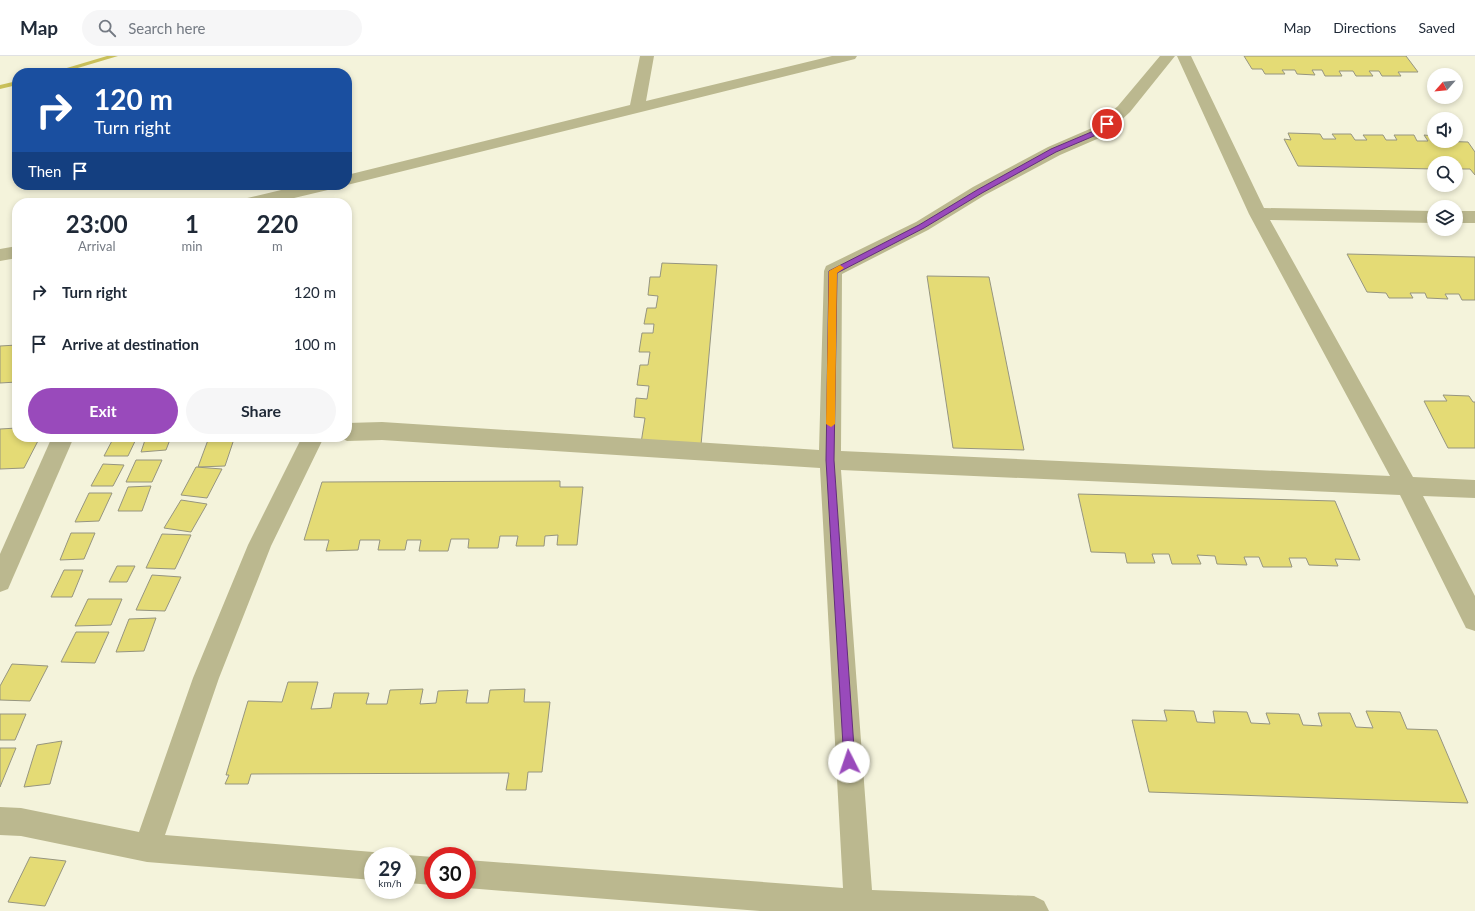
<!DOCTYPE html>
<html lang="en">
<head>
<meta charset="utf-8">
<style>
	:root { --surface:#fff; --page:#f6f6f7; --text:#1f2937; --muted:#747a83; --line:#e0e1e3; --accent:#994abb }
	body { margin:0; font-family:Lato,sans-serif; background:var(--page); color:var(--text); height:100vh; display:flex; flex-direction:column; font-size:15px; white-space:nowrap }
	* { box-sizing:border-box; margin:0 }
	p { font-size:13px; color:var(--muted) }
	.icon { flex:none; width:22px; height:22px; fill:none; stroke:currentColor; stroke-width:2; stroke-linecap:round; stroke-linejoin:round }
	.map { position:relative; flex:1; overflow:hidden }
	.sheet { position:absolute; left:12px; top:142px; width:340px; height:244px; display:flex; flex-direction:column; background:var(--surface); border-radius:16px; box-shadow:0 2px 6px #0003 }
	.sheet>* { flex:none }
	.guide { position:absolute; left:12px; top:12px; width:340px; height:122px; border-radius:16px; box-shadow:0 2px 6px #0003; background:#1a4fa0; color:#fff; overflow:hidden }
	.needle { width:26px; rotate:243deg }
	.controls { position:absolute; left:1427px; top:12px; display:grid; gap:8px }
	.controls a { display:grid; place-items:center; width:36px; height:36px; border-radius:50%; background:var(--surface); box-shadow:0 2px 6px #0003; font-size:20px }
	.speed { position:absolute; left:364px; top:791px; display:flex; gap:8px; font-size:20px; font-weight:700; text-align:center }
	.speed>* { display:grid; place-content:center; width:52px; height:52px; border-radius:50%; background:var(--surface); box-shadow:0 2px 6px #0003; line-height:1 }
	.speed small { font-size:10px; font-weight:400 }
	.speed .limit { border:6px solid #d22; background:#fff; color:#111 }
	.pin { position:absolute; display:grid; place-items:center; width:34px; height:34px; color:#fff; margin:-17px; border:2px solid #fff; border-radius:50%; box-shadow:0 1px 4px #0007 }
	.me { position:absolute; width:44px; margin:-22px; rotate:356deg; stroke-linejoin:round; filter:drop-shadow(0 0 3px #0008) }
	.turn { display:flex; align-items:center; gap:14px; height:84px; padding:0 16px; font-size:18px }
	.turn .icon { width:52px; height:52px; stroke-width:2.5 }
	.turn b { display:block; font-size:28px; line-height:34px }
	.then { display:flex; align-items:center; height:38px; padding:0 16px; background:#0003; gap:8px; font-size:15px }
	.eta { display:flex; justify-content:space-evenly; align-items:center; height:68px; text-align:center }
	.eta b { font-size:24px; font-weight:700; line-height:28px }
	.primary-button { display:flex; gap:8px; margin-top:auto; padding:8px 16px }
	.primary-button a { flex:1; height:46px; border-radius:24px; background:var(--accent); color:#fff; font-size:16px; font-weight:700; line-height:46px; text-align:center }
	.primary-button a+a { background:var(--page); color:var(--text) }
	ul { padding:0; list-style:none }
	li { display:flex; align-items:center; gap:12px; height:52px; padding:0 16px }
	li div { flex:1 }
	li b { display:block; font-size:15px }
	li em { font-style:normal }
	header { display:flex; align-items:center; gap:24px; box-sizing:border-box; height:56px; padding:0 20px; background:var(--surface); border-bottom:1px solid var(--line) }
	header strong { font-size:19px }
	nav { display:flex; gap:22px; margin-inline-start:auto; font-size:14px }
	.search { width:280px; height:36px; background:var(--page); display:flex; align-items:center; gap:10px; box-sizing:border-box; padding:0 14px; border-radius:22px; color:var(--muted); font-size:15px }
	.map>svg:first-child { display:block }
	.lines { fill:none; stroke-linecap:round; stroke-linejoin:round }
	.stream { fill:#c9c05a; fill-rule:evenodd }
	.building { fill:#e4db75; stroke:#969580 }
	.minor { fill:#bbb88f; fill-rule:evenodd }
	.route { fill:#994abb; stroke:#63307a }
	.slow { fill:#f59e0b }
</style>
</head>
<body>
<header>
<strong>Map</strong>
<div class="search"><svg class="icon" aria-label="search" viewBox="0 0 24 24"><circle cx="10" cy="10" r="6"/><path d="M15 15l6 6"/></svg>Search here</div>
<nav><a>Map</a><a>Directions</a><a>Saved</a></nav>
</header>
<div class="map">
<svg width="1475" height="855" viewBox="0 0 1475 855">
	<rect width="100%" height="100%" fill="#f4f3db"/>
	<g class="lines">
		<g class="stream">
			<path d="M107,0H118L61,17H50Z"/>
			<path d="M17,25V29L0,33V29Z"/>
		</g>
	</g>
	<g class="building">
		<path d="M1244,0H1406L1418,16H1398L1401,20H1382L1379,15H1369L1373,20H1356L1353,15H1339L1342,20H1325L1322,14H1312L1315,19L1297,18L1295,14H1282L1285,18H1265L1262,13H1252Z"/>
		<path d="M1288,77L1320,78L1323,83H1336L1332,78H1351L1355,84H1367L1363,79H1383L1386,84H1397L1394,79H1414L1417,85H1428L1424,79L1434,80V85L1468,86L1475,96V119L1470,113H1456V107H1434V113L1298,110L1284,83L1291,84Z"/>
		<path d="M1347,198L1475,201V244H1462L1459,238H1445L1448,243L1427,242L1425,237H1410L1413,242H1389L1386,237L1367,236Z"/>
		<path d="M662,207L717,209L701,389L641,387L645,362L634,361L636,342L647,343L649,330L637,329L640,309H648L650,296H639L642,277H653L654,268H644L647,252H656L658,240L648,239L650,221H660Z"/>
		<path d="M927,220L989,221L1024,394L953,392Z"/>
		<path d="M17,289V326L0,327V290Z"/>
		<path d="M1443,339L1469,340L1473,346H1475V392H1448L1424,345H1447Z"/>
		<path d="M17,372V381H40L24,412L0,413V373Z"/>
		<path d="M114,381H137L128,400H104Z"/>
		<path d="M146,381H171L166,394L141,396Z"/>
		<path d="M234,383L225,410L198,411L208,384Z"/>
		<path d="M136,404H162L152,426H126Z"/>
		<path d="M103,408L124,409L113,430H91Z"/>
		<path d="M196,411L222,413L207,442L181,439Z"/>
		<path d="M560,425V431H583L577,489H557L558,479L545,480L544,490H516L518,480H500L498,492H468L469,483H451L448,495H419L421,484H407L405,494H378L380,484H360L358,494L326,495L329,484H304L322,426Z"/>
		<path d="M151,430L142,455H118L128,431Z"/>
		<path d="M89,437H112L99,465L75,466Z"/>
		<path d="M1078,438L1335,445L1360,504L1335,503L1338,510L1309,509L1306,502H1289L1292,511H1263L1259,501H1244L1247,509L1217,508L1215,500L1197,499L1201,508H1172L1169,498H1152L1155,507H1127L1125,497L1091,496Z"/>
		<path d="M181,444L207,448L191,476L164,472Z"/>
		<path d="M71,477H95L84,503L60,504Z"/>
		<path d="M162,478L191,479L175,513L146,512Z"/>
		<path d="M117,510H135L127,526H109Z"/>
		<path d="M64,514H83L72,541H51Z"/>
		<path d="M152,519L181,521L165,555L136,554Z"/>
		<path d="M88,543H122L111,569L75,570Z"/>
		<path d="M156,562L144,595L116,596L129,563Z"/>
		<path d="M76,576H109L95,607L61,606Z"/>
		<path d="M12,608L48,610L30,645L0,644V630Z"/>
		<path d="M288,626H318L311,653L331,652L334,637H369L366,648H387L390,634L423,633L420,648L436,647L438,635L468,634L466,647H488L490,634L525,633L524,646H550L542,716H528L526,734H506L509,717L251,718L248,728H225L229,719H226L248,645L282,646Z"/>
		<path d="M1164,654L1194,655L1197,666L1215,667L1213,655L1247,656L1251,667L1270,668L1266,657L1299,658L1303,669L1322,670L1318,657H1350L1356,671L1373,672L1366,655L1400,656L1407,673L1437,674L1468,747L1149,736L1132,664L1167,665Z"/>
		<path d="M0,658H26L15,684H0Z"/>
		<path d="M62,685L50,728L24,731L37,689Z"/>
		<path d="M0,692H16L0,731Z"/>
		<path d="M30,801L66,805L45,850L8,846Z"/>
	</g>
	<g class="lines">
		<g class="minor">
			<path d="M640,0H654L646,45L832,0H857L855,3L347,129H345H347V119L630,49Z"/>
			<path d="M1160,0H1175L1130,56L1104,80L1060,99L985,139L928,174L842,218L841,395L1390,420L1249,158L1177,0H1191L1264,152L1434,155V167L1270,164L1413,421L1475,424V442L1423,440L1475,540V575L1466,572L1400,439L841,414L872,834L1034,840L1044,845L1049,855H760L467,832V804L843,832L820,412L382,384L347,385L339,381H347V367L382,366L819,394L824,215L826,210L916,166L973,131L1048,91L1092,72L1118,50Z"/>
			<path d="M302,129H334L332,133L273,147H240L243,143Z"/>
			<rect x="1456" y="155" width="19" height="12"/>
			<path d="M17,190V202L0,205V193Z"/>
			<path d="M52,381H74L8,533L0,536V498Z"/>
			<path d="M302,381H324L271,490L219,622L165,779L373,796L383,800H373V824L147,806L21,780L0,779V751L21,752L139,776L193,622L248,489Z"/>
			<path d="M407,799L433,801V829L407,827V800H404Z"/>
		</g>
	</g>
	<path class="route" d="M1105,67L1110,68L1101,77L1056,96L982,137L924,172L837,217L834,404L855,706L853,709L849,711L845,709L844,706L826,404L829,215L919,169L977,134L1051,93L1096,74Z"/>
	<path class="slow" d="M840,209L844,212L837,217L835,368L831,371L826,368L829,215Z"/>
</svg>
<div class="controls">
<a><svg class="needle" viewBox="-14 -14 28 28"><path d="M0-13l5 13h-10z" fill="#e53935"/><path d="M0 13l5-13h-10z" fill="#747a83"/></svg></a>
<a><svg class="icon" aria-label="sound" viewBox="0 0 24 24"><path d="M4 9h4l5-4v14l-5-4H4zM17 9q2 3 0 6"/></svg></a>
<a><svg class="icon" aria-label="search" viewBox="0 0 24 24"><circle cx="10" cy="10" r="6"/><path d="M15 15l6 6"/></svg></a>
<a><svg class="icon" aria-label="layers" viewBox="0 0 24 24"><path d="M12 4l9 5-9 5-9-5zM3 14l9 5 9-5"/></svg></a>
</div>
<div class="speed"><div>29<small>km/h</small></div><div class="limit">30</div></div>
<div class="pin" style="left:1107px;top:68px;background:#d93025"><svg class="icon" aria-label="arrive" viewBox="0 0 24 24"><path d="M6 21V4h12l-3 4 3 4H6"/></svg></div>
<svg class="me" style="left:849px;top:706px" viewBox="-20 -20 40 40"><circle r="19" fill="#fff"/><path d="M0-13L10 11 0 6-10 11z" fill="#994abb"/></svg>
<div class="guide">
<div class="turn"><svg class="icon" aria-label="right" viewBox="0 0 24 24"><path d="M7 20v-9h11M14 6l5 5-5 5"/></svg><div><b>120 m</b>Turn right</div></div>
<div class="then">Then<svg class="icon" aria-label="arrive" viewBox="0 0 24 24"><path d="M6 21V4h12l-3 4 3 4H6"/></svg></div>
</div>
<section class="sheet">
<div class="eta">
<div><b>23:00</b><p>Arrival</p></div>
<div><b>1</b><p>min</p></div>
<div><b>220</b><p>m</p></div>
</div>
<ul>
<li><svg class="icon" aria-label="right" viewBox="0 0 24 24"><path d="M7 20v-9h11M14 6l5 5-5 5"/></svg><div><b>Turn right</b></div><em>120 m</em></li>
<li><svg class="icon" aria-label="arrive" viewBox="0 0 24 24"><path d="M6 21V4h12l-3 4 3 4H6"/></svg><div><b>Arrive at destination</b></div><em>100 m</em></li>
</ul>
<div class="primary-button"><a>Exit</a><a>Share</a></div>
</section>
</div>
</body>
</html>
